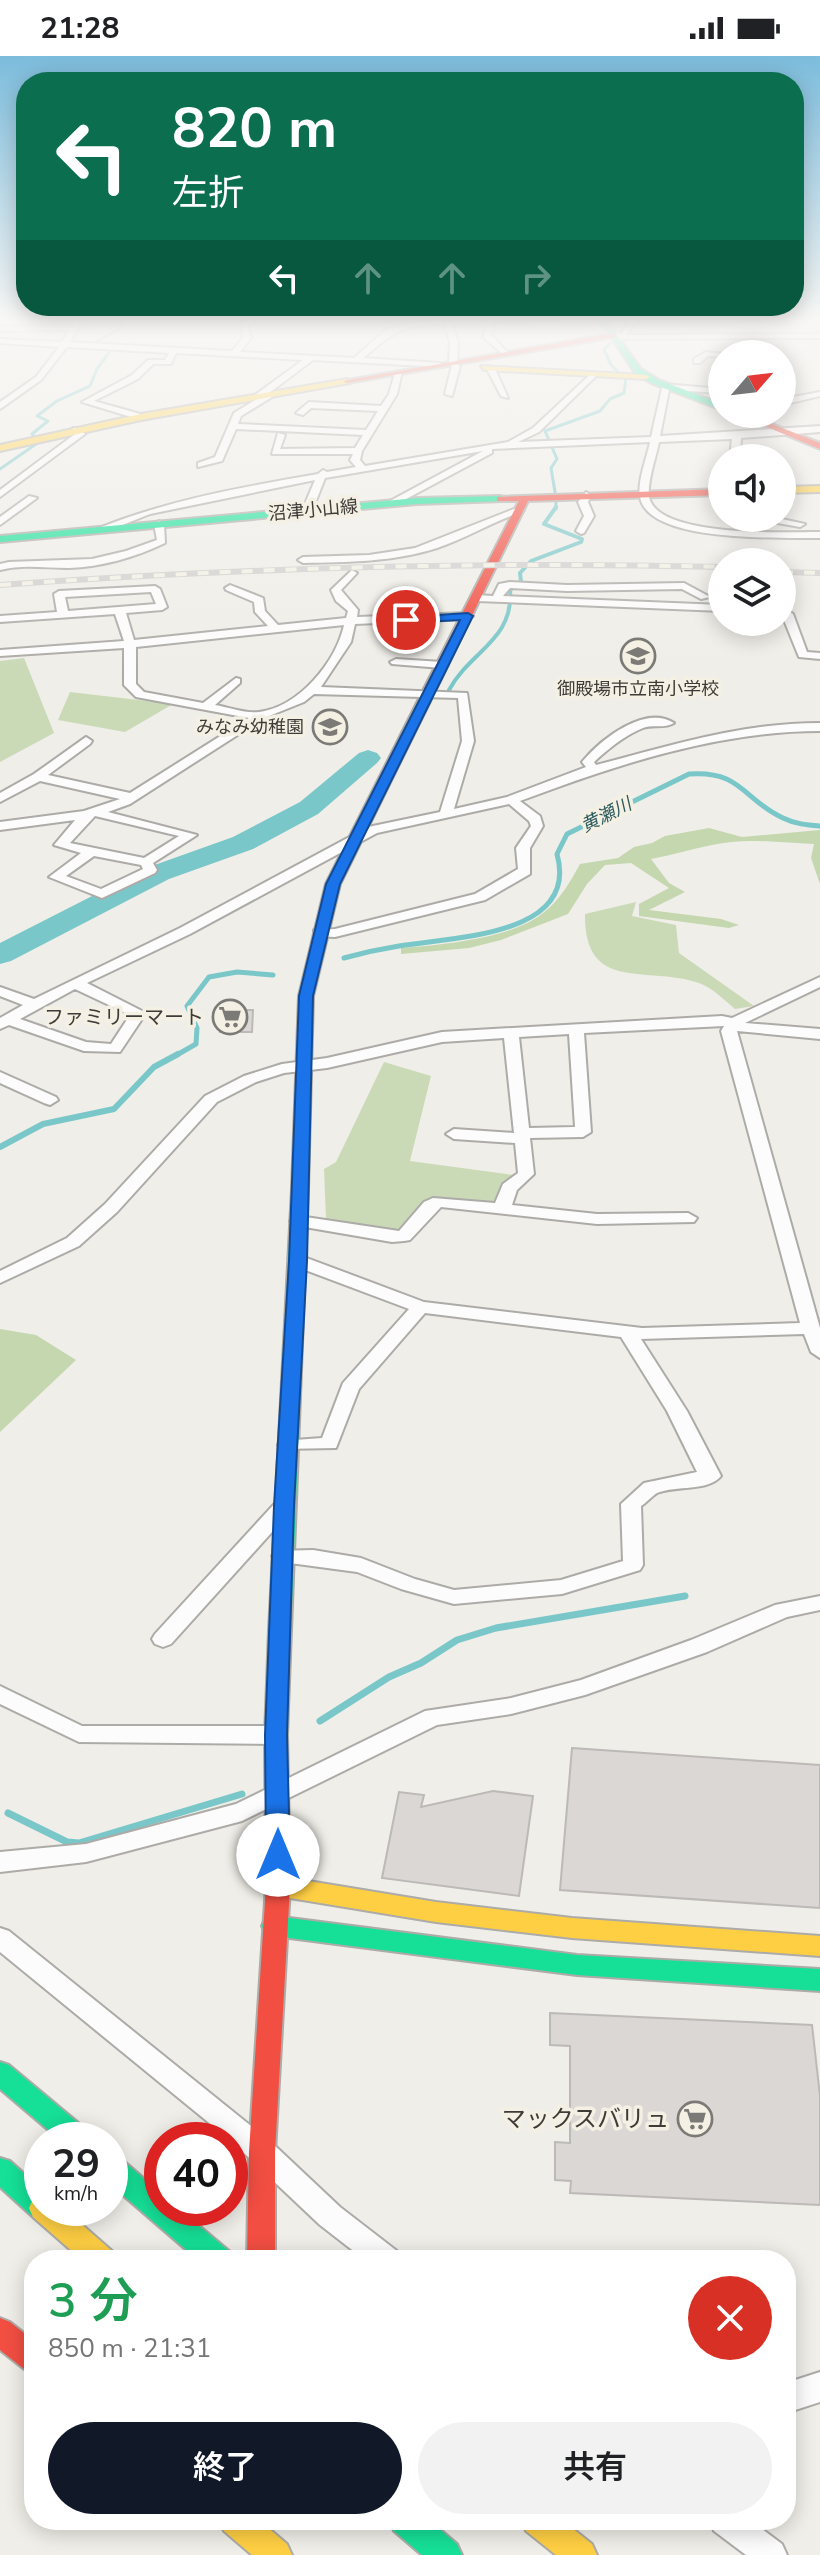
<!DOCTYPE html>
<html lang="ja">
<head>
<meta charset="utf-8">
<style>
	:root { --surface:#fff; --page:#f2f2f2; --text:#202124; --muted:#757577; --accent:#111827 }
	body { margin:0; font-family:"Nunito Sans","Noto Sans JP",sans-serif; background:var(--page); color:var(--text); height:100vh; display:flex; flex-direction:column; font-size:30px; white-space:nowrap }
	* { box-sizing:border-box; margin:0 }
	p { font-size:26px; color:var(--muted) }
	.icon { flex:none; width:44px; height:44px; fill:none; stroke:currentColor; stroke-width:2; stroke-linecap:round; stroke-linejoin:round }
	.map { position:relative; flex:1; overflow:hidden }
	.details { position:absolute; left:24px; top:2194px; width:772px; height:280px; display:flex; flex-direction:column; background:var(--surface); border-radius:32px; box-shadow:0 4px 20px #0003 }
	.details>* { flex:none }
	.hud { position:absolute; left:16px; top:16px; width:788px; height:244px; border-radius:32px; box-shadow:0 4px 20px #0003; background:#0b6e4f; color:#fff; overflow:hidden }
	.needle { width:52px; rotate:62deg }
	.controls { position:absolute; left:708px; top:284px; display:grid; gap:16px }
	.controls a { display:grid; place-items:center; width:88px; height:88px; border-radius:50%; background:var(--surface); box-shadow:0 4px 20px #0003; font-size:40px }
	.speed { position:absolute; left:24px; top:2066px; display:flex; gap:16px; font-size:40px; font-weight:700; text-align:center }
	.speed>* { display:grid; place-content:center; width:104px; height:104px; border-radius:50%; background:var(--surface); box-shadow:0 4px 20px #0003; line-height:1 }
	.speed small { font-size:20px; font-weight:400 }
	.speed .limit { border:12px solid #d22; background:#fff; color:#111 }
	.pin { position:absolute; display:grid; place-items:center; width:68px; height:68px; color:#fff; margin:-34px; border:4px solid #fff; border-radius:50%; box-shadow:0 2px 8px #0007 }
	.me { position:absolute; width:88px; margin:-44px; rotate:0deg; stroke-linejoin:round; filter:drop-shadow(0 0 6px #0008) }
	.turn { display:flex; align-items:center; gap:28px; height:168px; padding:0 24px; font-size:36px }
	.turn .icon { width:104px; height:104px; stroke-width:2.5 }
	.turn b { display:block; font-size:56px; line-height:68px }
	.lanes { display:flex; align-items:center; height:76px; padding:0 24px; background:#0003; justify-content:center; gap:40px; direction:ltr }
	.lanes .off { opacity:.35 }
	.round { display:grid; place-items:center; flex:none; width:84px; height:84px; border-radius:42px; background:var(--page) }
	.head { display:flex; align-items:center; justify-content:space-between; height:136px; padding:0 24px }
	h1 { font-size:48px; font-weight:600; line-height:60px; color:#1e9e55 }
	.action { display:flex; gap:16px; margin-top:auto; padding:16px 24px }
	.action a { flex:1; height:92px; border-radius:48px; background:var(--accent); color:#fff; font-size:32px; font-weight:600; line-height:92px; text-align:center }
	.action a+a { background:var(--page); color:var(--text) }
	.status { display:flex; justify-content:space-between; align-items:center; height:56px; padding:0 40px; background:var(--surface); direction:ltr }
	.status svg { height:22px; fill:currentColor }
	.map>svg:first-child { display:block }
	.green { fill:#cadab7 }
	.forest { fill:#c4d7af }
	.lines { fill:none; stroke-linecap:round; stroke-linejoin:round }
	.stream-far4 { stroke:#7ac7c9; stroke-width:3 }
	.stream-far3 { stroke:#7ac7c9; stroke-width:4 }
	.stream-far2 { stroke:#7ac7c9; stroke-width:5 }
	.stream-far1 { stroke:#7ac7c9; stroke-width:6 }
	.stream { stroke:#7ac7c9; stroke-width:7 }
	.river { fill:#7ac7c9; fill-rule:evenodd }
	.building { fill:#dad7d5; stroke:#bcb9b7; stroke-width:2 }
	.street-casing { stroke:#acaba7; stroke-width:4 }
	.fast-casing { stroke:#acaba7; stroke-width:4 }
	.slow-casing { stroke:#acaba7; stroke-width:4 }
	.jam-casing { stroke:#acaba7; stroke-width:4 }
	.street { fill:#fdfcfc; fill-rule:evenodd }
	.fast { fill:#16e098; fill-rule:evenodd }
	.slow { fill:#ffcf43; fill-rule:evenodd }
	.jam { fill:#f24e42; fill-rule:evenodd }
	.rail-casing { stroke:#d0cfcd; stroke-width:6 }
	.rail { stroke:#f4f0e4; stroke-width:4; stroke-dasharray:11; stroke-linecap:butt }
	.route { fill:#1a73e8; stroke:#114b97; stroke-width:2 }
	.labels { text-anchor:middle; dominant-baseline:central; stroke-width:7; stroke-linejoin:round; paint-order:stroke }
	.far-street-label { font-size:18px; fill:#3e3c38; stroke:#f4f0e4 }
	.far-poi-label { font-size:18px; fill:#3e3c38; stroke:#f4f0e4 }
	.far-water-label { font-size:18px; font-style:italic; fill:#2c5b5e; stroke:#f4f0e4 }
	.poi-label { font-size:20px; fill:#3e3c38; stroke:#f4f0e4; text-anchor:end }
	.near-poi-label { font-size:24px; fill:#3e3c38; stroke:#f4f0e4; text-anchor:end }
</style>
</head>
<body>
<div class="status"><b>21:28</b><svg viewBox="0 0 49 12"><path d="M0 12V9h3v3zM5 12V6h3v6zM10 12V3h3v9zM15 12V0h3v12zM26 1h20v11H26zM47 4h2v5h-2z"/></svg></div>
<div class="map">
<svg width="820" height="2499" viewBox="0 0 820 2499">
	<rect width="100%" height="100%" fill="#f0eee8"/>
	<g class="green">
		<path d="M24,602L54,677L0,706V605Z"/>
		<path d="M70,636L173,648L125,676L58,664Z"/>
		<path d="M636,846L632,860L676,869L679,897L754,950L735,953C724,944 713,932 699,927C647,909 584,938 585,858Z"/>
		<path d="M384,1006L431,1020L410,1105L514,1119L491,1148L430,1150L401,1178L384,1180L326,1164L324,1113L336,1106Z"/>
	</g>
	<g class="forest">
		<path d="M709,772L742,781L820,774V828L811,802L814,788C781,787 745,781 712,789C692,793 672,799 651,803L669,827L685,836L649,854L721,863L739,869L729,872L639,860V848L669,832L631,807L605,809L587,828L568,858L501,884L469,892L401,898V892C441,889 511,883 543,857C560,844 570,826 580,808L618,802L634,791L652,787L665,780Z"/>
		<path d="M0,1273L36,1279L76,1304L0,1376Z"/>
	</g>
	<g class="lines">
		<g class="stream-far4">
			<path d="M610,287L604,294L611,309L620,318"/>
			<path d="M0,413L39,386L32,378L48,365L37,360L57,345L90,330L97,313L115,288L93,287L120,273L125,262"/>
			<path d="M555,436L551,412L557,403L545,375L600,355L610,343L624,337L626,322"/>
			<path d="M556,445V453"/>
		</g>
		<g class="stream-far3">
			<path d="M521,526L520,517L531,505L581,486L582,483L544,468L556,451"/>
			<path d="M449,634C470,595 514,584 510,534L513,532"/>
		</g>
		<g class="stream-far2">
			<path d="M344,902C362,897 380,893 399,890C451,881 580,881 557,798L567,778L689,718C742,714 743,744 783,762C795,768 807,769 820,770"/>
			<path d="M175,1000L196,988L197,972L187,950L209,921L237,916L273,919"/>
		</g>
		<path class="stream-far1" d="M0,1091L43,1068L114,1053L154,1011L178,998"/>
		<g class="stream">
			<path d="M320,1665L389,1621L421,1607L457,1584L496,1572L685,1540"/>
			<path d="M8,1757L67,1786L79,1787L242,1738"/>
		</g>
		<path class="river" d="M368,694L377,697L381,702L377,707L318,758L253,793L169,823L11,905L0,908V887L149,811L233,781L300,746L359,697Z"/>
	</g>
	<g class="building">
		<path d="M221,954H253L252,976H220Z"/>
		<path d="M572,1692L820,1709V1852L560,1834Z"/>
		<path d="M493,1735L533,1740L519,1840L382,1822L399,1736L424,1739L421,1751Z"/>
		<path d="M550,1957L812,1969L820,2040V2149L570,2137L571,2125L555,2124V2086L570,2087V1990L550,1989Z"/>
	</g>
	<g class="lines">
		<g class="street-casing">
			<g id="street">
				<path d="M76,262H84L70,286L232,295L243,282L241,268L249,262H257L248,271L251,282L240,296L354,302L387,273L421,265L561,262L489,267L494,272L490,278L509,298L505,300L483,281L486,272L481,267L452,268L458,286L457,308L460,310L452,340L445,338L452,309L449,307L450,286L445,268C401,270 395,275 363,302L440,307L443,311L313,304L269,337L272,341L241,360L238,368L366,374L378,355L311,352L303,359L296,357L309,346L381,350L389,338L395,317L402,315L397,338L362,395L360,404L365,410L508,386L533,372L593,316L596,320L539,376L518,386L651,381L663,328L722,333V337L669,334L660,380L820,370V376L741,382L740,402H730L732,383L659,386C656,402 647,425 649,441C657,482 788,476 820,476V482C784,481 648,488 640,441C637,425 647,402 650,386L492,393V397L393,450L390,449V445L483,395L325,422L312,455L307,458L302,455L315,424L150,458L105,476H99V472C169,444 243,431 318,418L323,414L327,416L356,411L350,404L353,398H272L278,377L285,379L280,393L355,392L363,379L236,373L222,405L198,411V407L215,401L234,357L257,343L255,339L303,304L176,297L171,308H153L138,323L94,345L144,359L141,364L82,346L132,319L148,304H165L169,297L67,291L41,324L0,353V346L36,321L59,291L0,287V283L62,286L69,274L0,275V271L72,270Z"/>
				<path d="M631,262H638L627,279L820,278V282L612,283L611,277L622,276Z"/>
				<path d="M706,296L725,298H722V301L708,300L700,307H694V303Z"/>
				<path d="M491,311L495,313L508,342L501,340L487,313Z"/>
				<path d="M820,336V340L782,349V343Z"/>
				<path d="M73,372H79L85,378L0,441V434L75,378Z"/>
				<path d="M586,436L591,439L588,446L594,460L584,477L581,478L576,475L584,460L578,446Z"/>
				<path d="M29,440L37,442L0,469V461Z"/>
				<path d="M519,451L524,454L522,456C493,465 467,482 437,492C394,506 348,506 303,507L298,504L303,501L369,499L415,492Z"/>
				<path d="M750,462H777L805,468L800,471Z"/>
				<path d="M159,465L164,468L165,487C136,501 101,511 69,512C45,512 23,508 0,514V508L9,506L92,503L126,495L157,484L154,468Z"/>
				<path d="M352,514L357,517L341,534L358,554L357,561L468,557L473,560L468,563L355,568L351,586L321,631L467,637L474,685L454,753L507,741L586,711L582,706C600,684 645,648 674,667C664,673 653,668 643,672C625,679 608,693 594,706L596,709C673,689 740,667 820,667V675C717,675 616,709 520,745L540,760L543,770L530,792V818L485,844L335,881L314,880V874L335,873L475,838L518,813L516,792L531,770L529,765L509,748L377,777L190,878L87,927L146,957L120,996L84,995L9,969L0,973V962L23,949L0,940V931L34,943L180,872L368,771L440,756L462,685L458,642L314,638L304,646L264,662L130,748L108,756L197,779L153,807L157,814L155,817L102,842L49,821L81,797L54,789L75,764L0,774V766L84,755L120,743L40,725L0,746V737L34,718L86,681L92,685L90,688L48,719L130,737L249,662L136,641L124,629V592L0,600V594L124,585L115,558L0,566V560L57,556L54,538L59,535L155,530L160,533L167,551L162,554L126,557L134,584L268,570L255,556L254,546L226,534L225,532L230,529L263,542L265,555L278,569L346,562L348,555L336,545L331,534ZM151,536L156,548L68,555L65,541ZM344,569C336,606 299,651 259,656C246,658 228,651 215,649L240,627V623L236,622L203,647L144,636L136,628V591ZM95,760L179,780L144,802L70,787ZM94,800L141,809L143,813L101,833L66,820ZM75,933L130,959L111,988L86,986L20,963Z"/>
				<path d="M510,526L567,529L684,527L710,541L701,543L682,533L567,535L510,532L503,540L722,549V555L477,545L472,542L477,539L493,540L499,528Z"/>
				<path d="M782,551L793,558L807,596L820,597V603L799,601L782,559Z"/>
				<path d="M396,603L442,606L448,609L442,612L392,608L390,606Z"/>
				<path d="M820,921V931L745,967L820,973V983L737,975L820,1272V1302L811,1296L804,1278L641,1283L687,1355L721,1420C708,1436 676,1429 657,1437C652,1440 646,1447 641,1450L643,1509L640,1514L562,1538L454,1548L401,1533L357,1516L275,1505L272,1500L275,1495L313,1494L361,1502L415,1523L454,1534L561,1524L623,1505L621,1448L644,1427L697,1416L667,1355L621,1281L425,1257L359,1333L336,1392L281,1393L278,1389L281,1385L322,1382L343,1327L409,1253L292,1209L289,1205L292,1201H304L424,1246L642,1272L800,1267L721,975L724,970L584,977L591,1076L583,1081L530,1082L534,1118L517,1134L512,1149L597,1158L688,1157L697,1162L694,1166L597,1168L441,1151L410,1184L404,1185L392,1186L293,1169L290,1165L293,1161L299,1160L399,1175L424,1146L433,1142L495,1147L503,1128L518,1117L515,1087L454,1083L446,1078L454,1073L514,1077L504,982L442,986L327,1012L284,1017L256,1026L217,1046L117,1156L79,1190L0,1227V1215L67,1182L105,1148L205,1040L244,1020L282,1008L327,1002L442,976L722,960L732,962ZM569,978L575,1071L529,1072L519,981Z"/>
				<path d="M0,1016L56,1041L58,1044L50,1049L44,1047L0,1027Z"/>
				<path d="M284,1443L291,1445L294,1450L291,1455L171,1588L163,1591L155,1588L152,1583L155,1578L277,1445Z"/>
				<path d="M820,1540V1554L787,1561L707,1596L585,1639L511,1658L437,1669L242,1765L86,1806L0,1816V1796L86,1788L236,1748L425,1655L511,1642L581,1624L691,1584L775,1549Z"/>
				<path d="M0,1630L82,1670H276L284,1673L287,1679L284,1685L276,1688L79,1686L0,1648Z"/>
				<path d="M0,1872L9,1875L272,2087L340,2151L397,2195L401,2204H365L320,2169L230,2084L0,1896Z"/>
				<path d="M820,2316V2346L786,2357V2327Z"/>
				<path d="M710,2464H750L782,2488L787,2499H746L714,2475Z"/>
			</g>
		</g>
		<g class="fast-casing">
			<g id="fast">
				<path d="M598,262H605L641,313L659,324L722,348V354L653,328L635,317Z"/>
				<path d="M500,440L503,441V445L417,448L0,486V480L417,442Z"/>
				<path d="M300,1128L308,1133L291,1574L288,1579L280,1582L272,1579L269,1574L292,1133Z"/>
				<path d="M274,1860L577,1899L820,1913V1935L577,1919L274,1880L265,1877L262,1870L265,1863Z"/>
				<path d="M0,2006L9,2009L88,2075L92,2084H60L0,2033Z"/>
				<path d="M110,2099L120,2102L162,2138V2152H178L229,2195L233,2204H198L110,2128Z"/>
				<path d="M0,2102L10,2105L42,2134V2152H55L52,2160L42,2164L32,2160L0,2131Z"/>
				<path d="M390,2464H429L457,2488L462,2499H422L394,2475Z"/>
			</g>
		</g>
		<g class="slow-casing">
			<g id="slow">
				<path d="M481,310L646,319L650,321L646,323L484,314Z"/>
				<path d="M347,323L350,327L141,364L0,395V389L141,358Z"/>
				<path d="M820,430V436L782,437V431Z"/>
				<path d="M430,630L436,633L340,828L313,940L308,1133L300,1138L294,1137L292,1133L299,940L326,828L424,633Z"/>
				<path d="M278,1820L436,1846L572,1862L820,1880V1900L572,1882L436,1866L278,1840L269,1837L266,1830L269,1823Z"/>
				<path d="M42,2140V2152H63L112,2195L116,2204H82L33,2161L29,2152L33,2143Z"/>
				<path d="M220,2464H259L287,2488L292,2499H252L224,2475Z"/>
				<path d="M522,2464H562L592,2488L597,2499H556L526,2475Z"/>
			</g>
		</g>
		<g class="jam-casing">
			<g id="jam">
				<path d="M614,277L617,281L347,327L343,325Z"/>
				<path d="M735,358H747L820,387V393Z"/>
				<path d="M722,433V439L528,445L436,633L430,636L424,633L519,445H497V441Z"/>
				<path d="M280,1566L288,1569L291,1574L287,1679L290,1830L275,2096V2204H247L249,2096L266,1830L265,1679L269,1574L272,1569Z"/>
				<path d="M0,2262L10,2266L34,2285V2317L24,2313L0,2294Z"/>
			</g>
		</g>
		<use href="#street" class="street"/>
		<use href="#fast" class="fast"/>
		<use href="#slow" class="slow"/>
		<use href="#jam" class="jam"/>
		<g class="rail-casing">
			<g id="rail">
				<path d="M782,516L820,517"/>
				<path d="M0,529C241,512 481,505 722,511"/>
			</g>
		</g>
		<use href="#rail" class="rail"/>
	</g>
	<linearGradient id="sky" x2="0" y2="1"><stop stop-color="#7cbcdc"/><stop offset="0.43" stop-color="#f8f7f5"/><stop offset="1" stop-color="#f8f7f5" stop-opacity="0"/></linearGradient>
	<rect width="820" height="612" fill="url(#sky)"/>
	<path class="route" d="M468,557L473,560L340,828L313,940L307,1205L294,1450L287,1679L290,1799L287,1806L278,1809L270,1806L266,1799L265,1679L274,1450L289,1205L299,940L326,828L460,564L406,567L400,564L406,561Z"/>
	<defs>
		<g id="school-ring" transform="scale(1.8)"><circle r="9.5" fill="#f4f0e4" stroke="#7c7a76" stroke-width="1.5"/><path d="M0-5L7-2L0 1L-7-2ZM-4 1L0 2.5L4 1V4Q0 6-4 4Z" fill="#7c7a76"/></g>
		<g id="supermarket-ring" transform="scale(1.8)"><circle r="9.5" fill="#f4f0e4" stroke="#7c7a76" stroke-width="1.5"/><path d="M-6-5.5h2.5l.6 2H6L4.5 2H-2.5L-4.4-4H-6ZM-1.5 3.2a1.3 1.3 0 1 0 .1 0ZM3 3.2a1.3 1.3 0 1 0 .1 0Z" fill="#7c7a76"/></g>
	</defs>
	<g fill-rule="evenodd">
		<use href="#school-ring" x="638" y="600"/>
		<use href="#school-ring" x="330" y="671"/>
		<use href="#supermarket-ring" x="230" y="961"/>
		<use href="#supermarket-ring" x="695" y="2063"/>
	</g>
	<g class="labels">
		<g class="far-street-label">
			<text transform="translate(313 454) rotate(-5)">沼津小山線</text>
		</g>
		<g class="far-poi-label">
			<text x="638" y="633">御殿場市立南小学校</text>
			<text x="304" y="671" text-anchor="end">みなみ幼稚園</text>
		</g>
		<g class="far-water-label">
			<text transform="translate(606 759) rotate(-27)">黄瀬川</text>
		</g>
		<g class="poi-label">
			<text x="204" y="961">ファミリーマート</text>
		</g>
		<g class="near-poi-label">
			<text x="669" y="2063">マックスバリュ</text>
		</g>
	</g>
</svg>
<div class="controls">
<a><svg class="needle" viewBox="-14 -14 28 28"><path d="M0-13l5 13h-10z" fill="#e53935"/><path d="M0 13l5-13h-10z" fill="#757577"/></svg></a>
<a><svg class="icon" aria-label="sound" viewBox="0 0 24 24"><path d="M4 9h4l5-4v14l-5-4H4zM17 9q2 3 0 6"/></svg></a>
<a><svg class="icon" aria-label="layers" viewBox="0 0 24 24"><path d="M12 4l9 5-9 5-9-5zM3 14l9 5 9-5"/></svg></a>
</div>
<div class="speed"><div>29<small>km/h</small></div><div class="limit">40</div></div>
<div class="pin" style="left:406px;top:564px;background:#d93025"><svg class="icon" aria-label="arrive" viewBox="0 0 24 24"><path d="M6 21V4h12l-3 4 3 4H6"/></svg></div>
<svg class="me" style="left:278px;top:1799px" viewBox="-20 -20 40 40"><circle r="19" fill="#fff"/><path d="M0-13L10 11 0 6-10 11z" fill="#1a73e8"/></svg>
<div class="hud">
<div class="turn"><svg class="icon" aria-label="left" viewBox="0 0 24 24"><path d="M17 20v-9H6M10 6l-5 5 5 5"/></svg><div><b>820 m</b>左折</div></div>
<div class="lanes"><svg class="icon" aria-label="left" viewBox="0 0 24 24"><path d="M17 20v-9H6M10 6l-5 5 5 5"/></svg><svg class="icon off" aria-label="ahead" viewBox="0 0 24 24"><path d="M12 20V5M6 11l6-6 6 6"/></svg><svg class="icon off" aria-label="ahead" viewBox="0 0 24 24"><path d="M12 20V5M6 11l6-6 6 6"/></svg><svg class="icon off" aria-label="right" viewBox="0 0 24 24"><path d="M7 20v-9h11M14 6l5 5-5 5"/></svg></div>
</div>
<section class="details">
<div class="head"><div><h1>3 分</h1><p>850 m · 21:31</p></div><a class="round" style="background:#d93025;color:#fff"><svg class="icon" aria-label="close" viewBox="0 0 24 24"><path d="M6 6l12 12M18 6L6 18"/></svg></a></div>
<div class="action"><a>終了</a><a>共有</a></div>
</section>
</div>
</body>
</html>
